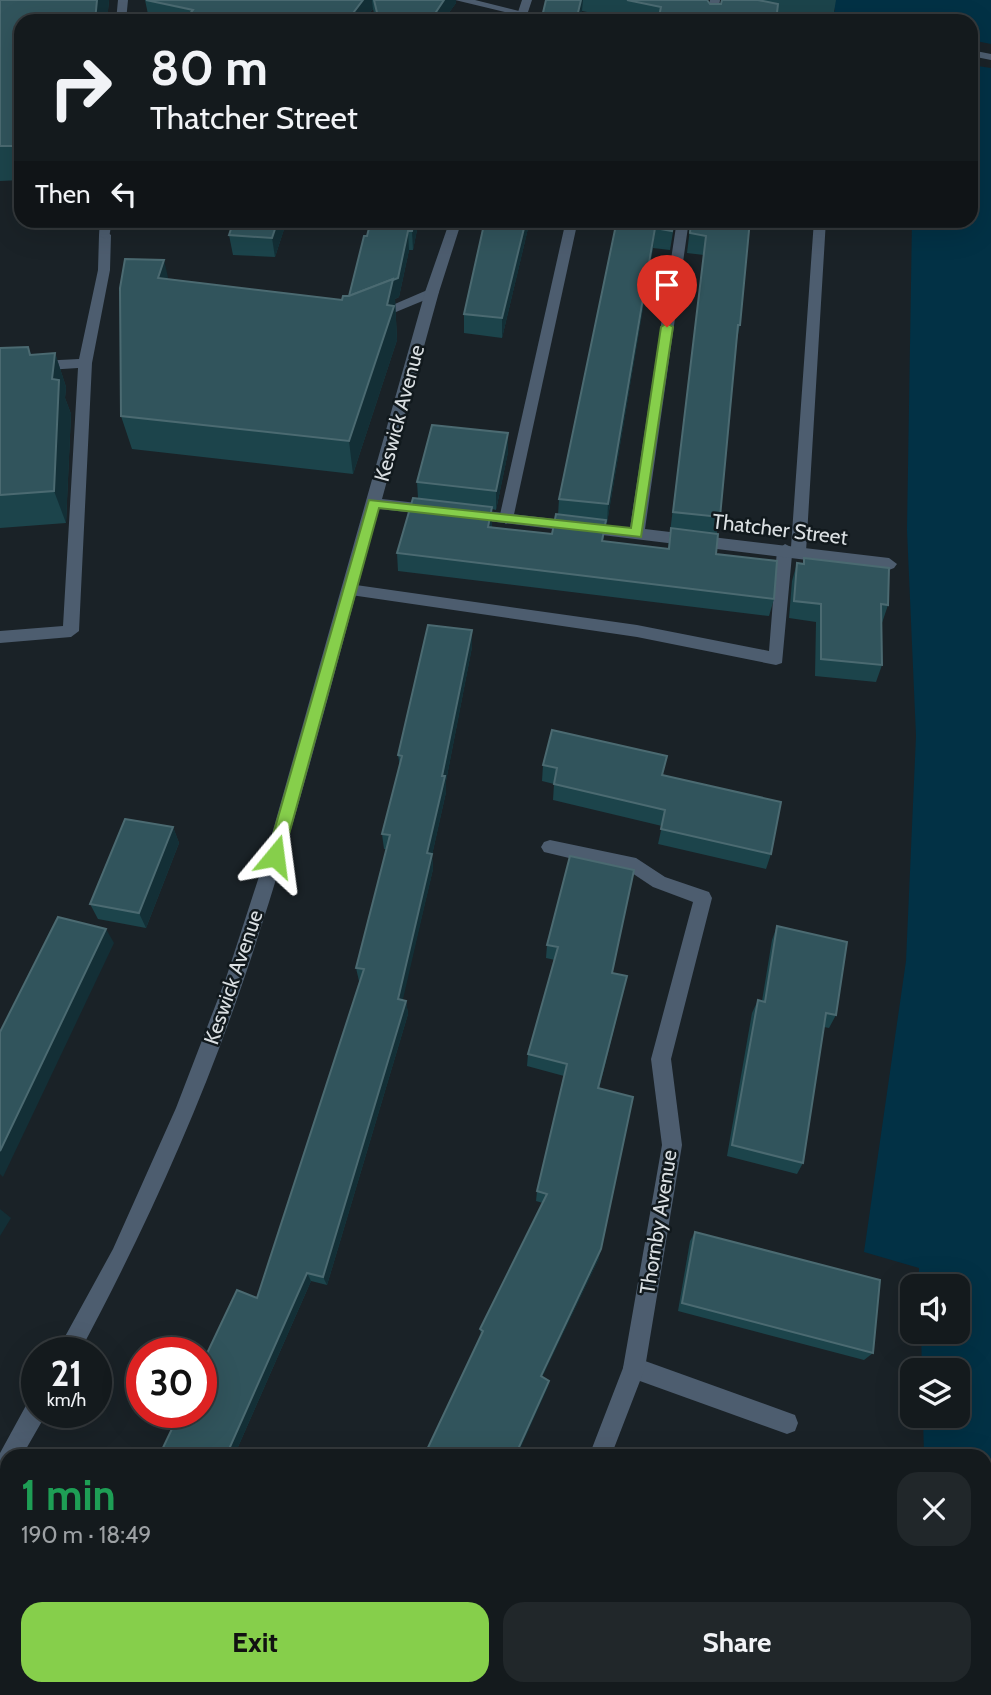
<!DOCTYPE html>
<html lang="en">
<head>
<meta charset="utf-8">
<style>
	:root { --surface:#141a1d; --page:#21272a; --text:#f1f3f6; --muted:#9da1a4; --line:#33383b; --accent:#86cf4b }
	body { margin:0; font-family:Cabin,sans-serif; background:var(--page); color:var(--text); height:100vh; display:flex; flex-direction:column; font-size:26px; white-space:nowrap }
	* { box-sizing:border-box; margin:0 }
	p { font-size:23px; color:var(--muted) }
	.icon { flex:none; width:38px; height:38px; fill:none; stroke:currentColor; stroke-width:2; stroke-linecap:round; stroke-linejoin:round }
	.map { position:relative; flex:1; overflow:hidden }
	.panel { position:absolute; left:0px; top:1449px; width:992px; height:247px; display:flex; flex-direction:column; background:var(--surface); border-radius:21px 21px 0 0; box-shadow:0 7px 28px #0002,0 0 0 2px var(--line) }
	.panel>* { flex:none }
	.hud { position:absolute; left:14px; top:14px; width:964px; height:214px; border-radius:21px; box-shadow:0 7px 28px #0002,0 0 0 2px var(--line); background:#141a1d; color:var(--text); overflow:hidden }
	.fabs { position:absolute; left:900px; top:1274px; display:grid; gap:14px }
	.fabs a { display:grid; place-items:center; width:70px; height:70px; border-radius:14px; background:var(--surface); box-shadow:0 7px 28px #0002,0 0 0 2px var(--line); font-size:35px }
	.speed { position:absolute; left:21px; top:1337px; display:flex; gap:14px; font-size:35px; font-weight:700; text-align:center }
	.speed>* { display:grid; place-content:center; width:91px; height:91px; border-radius:50%; background:var(--surface); box-shadow:0 7px 28px #0002,0 0 0 2px var(--line); line-height:1 }
	.speed small { font-size:18px; font-weight:400 }
	.speed .limit { border:10px solid #d22; background:#fff; color:#111 }
	.pin { position:absolute; display:grid; place-items:center; width:60px; height:60px; color:#fff; margin:-72px -30px; border-radius:50% 50% 50% 0; rotate:-45deg; box-shadow:0 0 7px #0007 }
	.pin .icon { rotate:45deg }
	.me { position:absolute; width:77px; margin:-38px; rotate:16deg; stroke-linejoin:round; filter:drop-shadow(0 0 5px #0008) }
	.turn { display:flex; align-items:center; gap:24px; height:147px; padding:0 21px; font-size:32px }
	.turn .icon { width:91px; height:91px; stroke-width:2.5 }
	.turn b { display:block; font-size:49px; line-height:60px }
	.then { display:flex; align-items:center; height:66px; padding:0 21px; background:#0003; gap:14px; font-size:26px }
	.round { display:grid; place-items:center; flex:none; width:74px; height:74px; border-radius:21px; background:var(--page) }
	.headline { display:flex; align-items:center; justify-content:space-between; height:119px; padding:0 21px }
	h1 { font-size:42px; font-weight:700; line-height:52px; color:#1e9e55 }
	.button { display:flex; gap:14px; margin-top:auto; padding:14px 21px }
	.button a { flex:1; height:80px; border-radius:21px; background:var(--accent); color:#111; font-size:28px; font-weight:700; line-height:80px; text-align:center }
	.button a+a { background:var(--page); color:var(--text) }
	.map>svg:first-child { display:block }
	.green { fill:#023145 }
	.lines { fill:none; stroke-linecap:round; stroke-linejoin:round }
	.service { fill:#4d5d6f; fill-rule:evenodd }
	.minor { fill:#4d5d6f; fill-rule:evenodd }
	.tertiary { fill:#4d5d6f; fill-rule:evenodd }
	.wall { fill:#1c444b }
	.shaded-wall { fill:#132f36 }
	.building { fill:#31545c; stroke:#4b6a71; stroke-width:2 }
	.route { fill:#86cf4b; stroke:#578731; stroke-width:2 }
	.labels { text-anchor:middle; dominant-baseline:central; stroke-width:5; stroke-linejoin:round; paint-order:stroke }
	.street-label { font-size:21px; fill:#dadfe2; stroke:#11191d }
</style>
</head>
<body>
<div class="map">
<svg width="991" height="1695" viewBox="0 0 991 1695">
	<rect width="100%" height="100%" fill="#1a2227"/>
	<g class="green">
		<path d="M832,0H991V44L971,40V21H870L823,14L835,11Z"/>
		<path d="M971,65L991,68V1695H932L931,1689H985V1456H924L923,1416H957V1370H922L921,1332H957V1286H919V1268L864,1252L906,961L916,736L907,530L912,221L971,220Z"/>
	</g>
	<g class="lines">
		<g class="service">
			<path d="M455,0H475L527,13L522,16Z"/>
			<path d="M566,220H578L513,519L506,524L499,519Z"/>
			<path d="M814,220H826L806,552L798,558L792,555L782,663L776,665L637,637L344,594L341,590L344,586L349,584L637,625L769,651L777,550L785,544L791,547Z"/>
			<path d="M105,231L111,235L110,270L92,363L79,631L71,637L0,643V631L63,626L78,368L0,373V363L79,359L98,270L99,235Z"/>
			<path d="M432,288L439,292L437,295L379,319L374,320L367,316Z"/>
			<path d="M634,1357L795,1415L798,1423L795,1431L787,1434L626,1376L623,1368L626,1360Z"/>
		</g>
		<g class="minor">
			<path d="M118,0H128L126,21H116Z"/>
			<path d="M522,0H532L525,21H515Z"/>
			<path d="M710,0H720L717,21H707Z"/>
			<path d="M100,220H112L109,238L105,239L99,235Z"/>
			<path d="M450,220H462L439,292L382,499L434,505L441,510L434,515L379,509C336,665 297,823 245,976C201,1106 144,1232 79,1353H56L113,1249L176,1108L226,978L266,855L425,292Z"/>
			<path d="M677,220H689L645,529L889,558L897,564L894,568L889,570L464,518L462,514L464,510L469,509L630,528Z"/>
			<path d="M550,840L636,858L665,877L709,892L712,898L671,1059L682,1145L645,1368L611,1456H589L623,1368L662,1145L651,1059L693,902L653,887L632,873L544,852L541,847L544,842Z"/>
			<path d="M37,1397V1412H46L45,1416L22,1456H7V1480L0,1483V1453L29,1400Z"/>
			<path d="M0,1592L7,1595V1620L0,1617Z"/>
			<path d="M129,1689H161L163,1695H131Z"/>
			<path d="M500,1689H524L522,1695H498Z"/>
		</g>
		<g class="tertiary">
			<path d="M753,11L794,18L799,21H775L749,16V12Z"/>
			<path d="M971,50L991,54V60L971,56Z"/>
		</g>
	</g>
	<g class="wall">
		<path d="M0,0H109L107,21H21V180L0,181Z"/>
		<path d="M145,0H456V3L443,21H376L373,9L363,21H157L149,19Z"/>
		<path d="M546,0H707L710,4H721V0H836L834,12H777L776,21H634L582,11L580,21H541Z"/>
		<path d="M234,220H287L275,257L233,255L229,235Z"/>
		<path d="M371,220H419L413,250H409L399,297L395,299L397,340L353,474L132,449L121,416L168,279L342,300L349,296L367,236Z"/>
		<path d="M530,220L502,338L464,333V314Z"/>
		<path d="M617,220H675L670,250L653,248L607,523L605,522L603,541L668,549L704,255L687,253L691,220H750L740,325L736,344L720,517L717,533L716,554L774,599L769,616L398,571L397,553L418,498L417,482L508,433V452L496,510L492,509V527L552,534L558,515L559,499Z"/>
		<path d="M28,347L31,355L55,353L66,387L65,398L71,414L66,523L0,528V348Z"/>
		<path d="M804,558L888,605L882,623V665L876,682L815,676L816,622L789,618L792,581L797,563L803,564Z"/>
		<path d="M472,630V647L446,781V792L432,855L433,869L402,1000L406,1001L408,1014L327,1285L311,1281L234,1456H159L257,1298L360,982L359,981L356,968L387,849H384L382,834L400,766L398,755Z"/>
		<path d="M543,765L663,775L771,854L766,869L658,844L662,826L553,800L554,784L542,781Z"/>
		<path d="M173,827L179,843L146,928L98,919L90,904Z"/>
		<path d="M634,870L612,973L627,976L599,1089V1258L542,1377L548,1387L481,1335L480,1329L543,1203L536,1201L537,1191L564,1076L527,1066L528,1054L555,960L546,958L547,945Z"/>
		<path d="M777,926L836,1015L829,1028L824,1027L803,1163L797,1174L727,1156L752,1013L758,1000L762,1001L772,940Z"/>
		<path d="M695,1232L873,1353L864,1360L678,1311L690,1241Z"/>
	</g>
	<g class="shaded-wall">
		<path d="M97,0H109L107,21H95Z"/>
		<path d="M363,0H372L373,9L363,21H347Z"/>
		<path d="M444,0H456V3L443,21H430Z"/>
		<path d="M581,0H583L582,11L580,21H576Z"/>
		<path d="M278,220H287L275,257L272,238Z"/>
		<path d="M414,220H419L413,250L412,231Z"/>
		<path d="M526,220H530L502,338V318Z"/>
		<path d="M655,228L653,248L607,523L608,504Z"/>
		<path d="M408,231L409,250L399,297L395,299L397,340L353,474L349,441L351,316Z"/>
		<path d="M164,260L172,295L158,278Z"/>
		<path d="M55,353L66,387L65,398L71,414L66,523L54,491L52,379Z"/>
		<path d="M508,433V452L496,510V491Z"/>
		<path d="M492,507V525L488,545V527Z"/>
		<path d="M472,630V647L446,781V792L432,855L433,869L400,1012L398,999Z"/>
		<path d="M173,827L179,843L146,928L139,913Z"/>
		<path d="M106,929L114,943L3,1177L0,1174V1151Z"/>
		<path d="M627,976L624,990L596,1100L598,1088Z"/>
		<path d="M406,1001L408,1014L327,1285L323,1277Z"/>
		<path d="M0,1209L11,1218L0,1236Z"/>
		<path d="M601,1249L599,1258L540,1382L541,1376Z"/>
		<path d="M307,1273L311,1281L234,1456H226Z"/>
		<path d="M549,1381L548,1387L517,1456H515Z"/>
	</g>
	<g class="building">
		<path d="M0,0H97L95,21H21V146H0Z"/>
		<path d="M146,0H363L347,21H184L193,10Z"/>
		<path d="M374,0H444L430,21H379Z"/>
		<path d="M546,0H581L576,21H541Z"/>
		<path d="M627,0H707L710,4H721L722,0H758L778,4L776,21H658L661,7Z"/>
		<path d="M234,220H278L272,238L229,235Z"/>
		<path d="M371,220H414L412,231H408L398,278L393,280V279L349,296L364,236H367Z"/>
		<path d="M485,220H526L502,318L464,314Z"/>
		<path d="M617,220H674L672,231L655,228L608,504L559,499Z"/>
		<path d="M691,220H750L740,325H738L720,517L673,512L706,236L690,233Z"/>
		<path d="M125,259L164,260L158,278L342,300L343,296H349L393,279L387,305L394,306L349,441L121,416L120,288Z"/>
		<path d="M28,347L30,355L55,353L52,379L59,380L54,491L0,495V348Z"/>
		<path d="M432,425L508,433L496,491L417,482Z"/>
		<path d="M413,498L492,507L488,527L552,534L556,514L606,520L602,541L669,549L671,528L718,534L716,554L777,561L774,599L397,553Z"/>
		<path d="M804,558L889,568L888,605L881,604L882,665L821,659V604L794,601L797,563L804,564Z"/>
		<path d="M428,625L472,630L442,776H445L427,853L432,854L398,999L406,1001L323,1277L307,1273L226,1456H159L180,1412H201V1366L237,1290L257,1298L364,969L356,968L390,835L382,834L402,756L398,755Z"/>
		<path d="M552,730L667,756L662,775L781,802L771,854L661,829L665,810L554,784L557,768L543,765Z"/>
		<path d="M125,819L173,827L139,913L90,904Z"/>
		<path d="M570,856L634,870L612,973L627,976L598,1088L633,1097L601,1249L541,1376L549,1381L515,1456H424L483,1331L480,1329L547,1194L537,1191L567,1064L528,1054L558,947L547,945Z"/>
		<path d="M58,917L106,929L0,1151V1032Z"/>
		<path d="M777,926L847,942L836,1015L826,1013L803,1163L732,1145L758,1000L765,1002Z"/>
		<path d="M695,1232L880,1280L873,1353L682,1303Z"/>
		<path d="M283,1689H391L388,1695H279Z"/>
	</g>
	<path class="route" d="M667,323L673,327L641,537L379,508L283,856L280,860H269L267,856L369,500L631,528L661,327Z"/>
	<g class="labels">
		<g class="street-label">
			<text transform="translate(399 413) rotate(-75)">Keswick Avenue</text>
			<text transform="translate(780 529) rotate(7)">Thatcher Street</text>
			<text transform="translate(233 977) rotate(-71)">Keswick Avenue</text>
			<text transform="translate(658 1222) rotate(-81)">Thornby Avenue</text>
		</g>
	</g>
</svg>
<div class="fabs">
<a><svg class="icon" aria-label="sound" viewBox="0 0 24 24"><path d="M4 9h4l5-4v14l-5-4H4zM17 9q2 3 0 6"/></svg></a>
<a><svg class="icon" aria-label="layers" viewBox="0 0 24 24"><path d="M12 4l9 5-9 5-9-5zM3 14l9 5 9-5"/></svg></a>
</div>
<div class="speed"><div>21<small>km/h</small></div><div class="limit">30</div></div>
<div class="pin" style="left:667px;top:327px;background:#d93025"><svg class="icon" aria-label="arrive" viewBox="0 0 24 24"><path d="M6 21V4h12l-3 4 3 4H6"/></svg></div>
<svg class="me" style="left:275px;top:856px" viewBox="-20 -20 40 40"><path d="M0-17L14 15 0 8-14 15z" fill="#86cf4b" stroke="#fff" stroke-width="4"/></svg>
<div class="hud">
<div class="turn"><svg class="icon" aria-label="right" viewBox="0 0 24 24"><path d="M7 20v-9h11M14 6l5 5-5 5"/></svg><div><b>80 m</b>Thatcher Street</div></div>
<div class="then">Then<svg class="icon" aria-label="left" viewBox="0 0 24 24"><path d="M17 20v-9H6M10 6l-5 5 5 5"/></svg></div>
</div>
<section class="panel">
<div class="headline"><div><h1>1 min</h1><p>190 m · 18:49</p></div><a class="round"><svg class="icon" aria-label="close" viewBox="0 0 24 24"><path d="M6 6l12 12M18 6L6 18"/></svg></a></div>
<div class="button"><a>Exit</a><a>Share</a></div>
</section>
</div>
</body>
</html>
